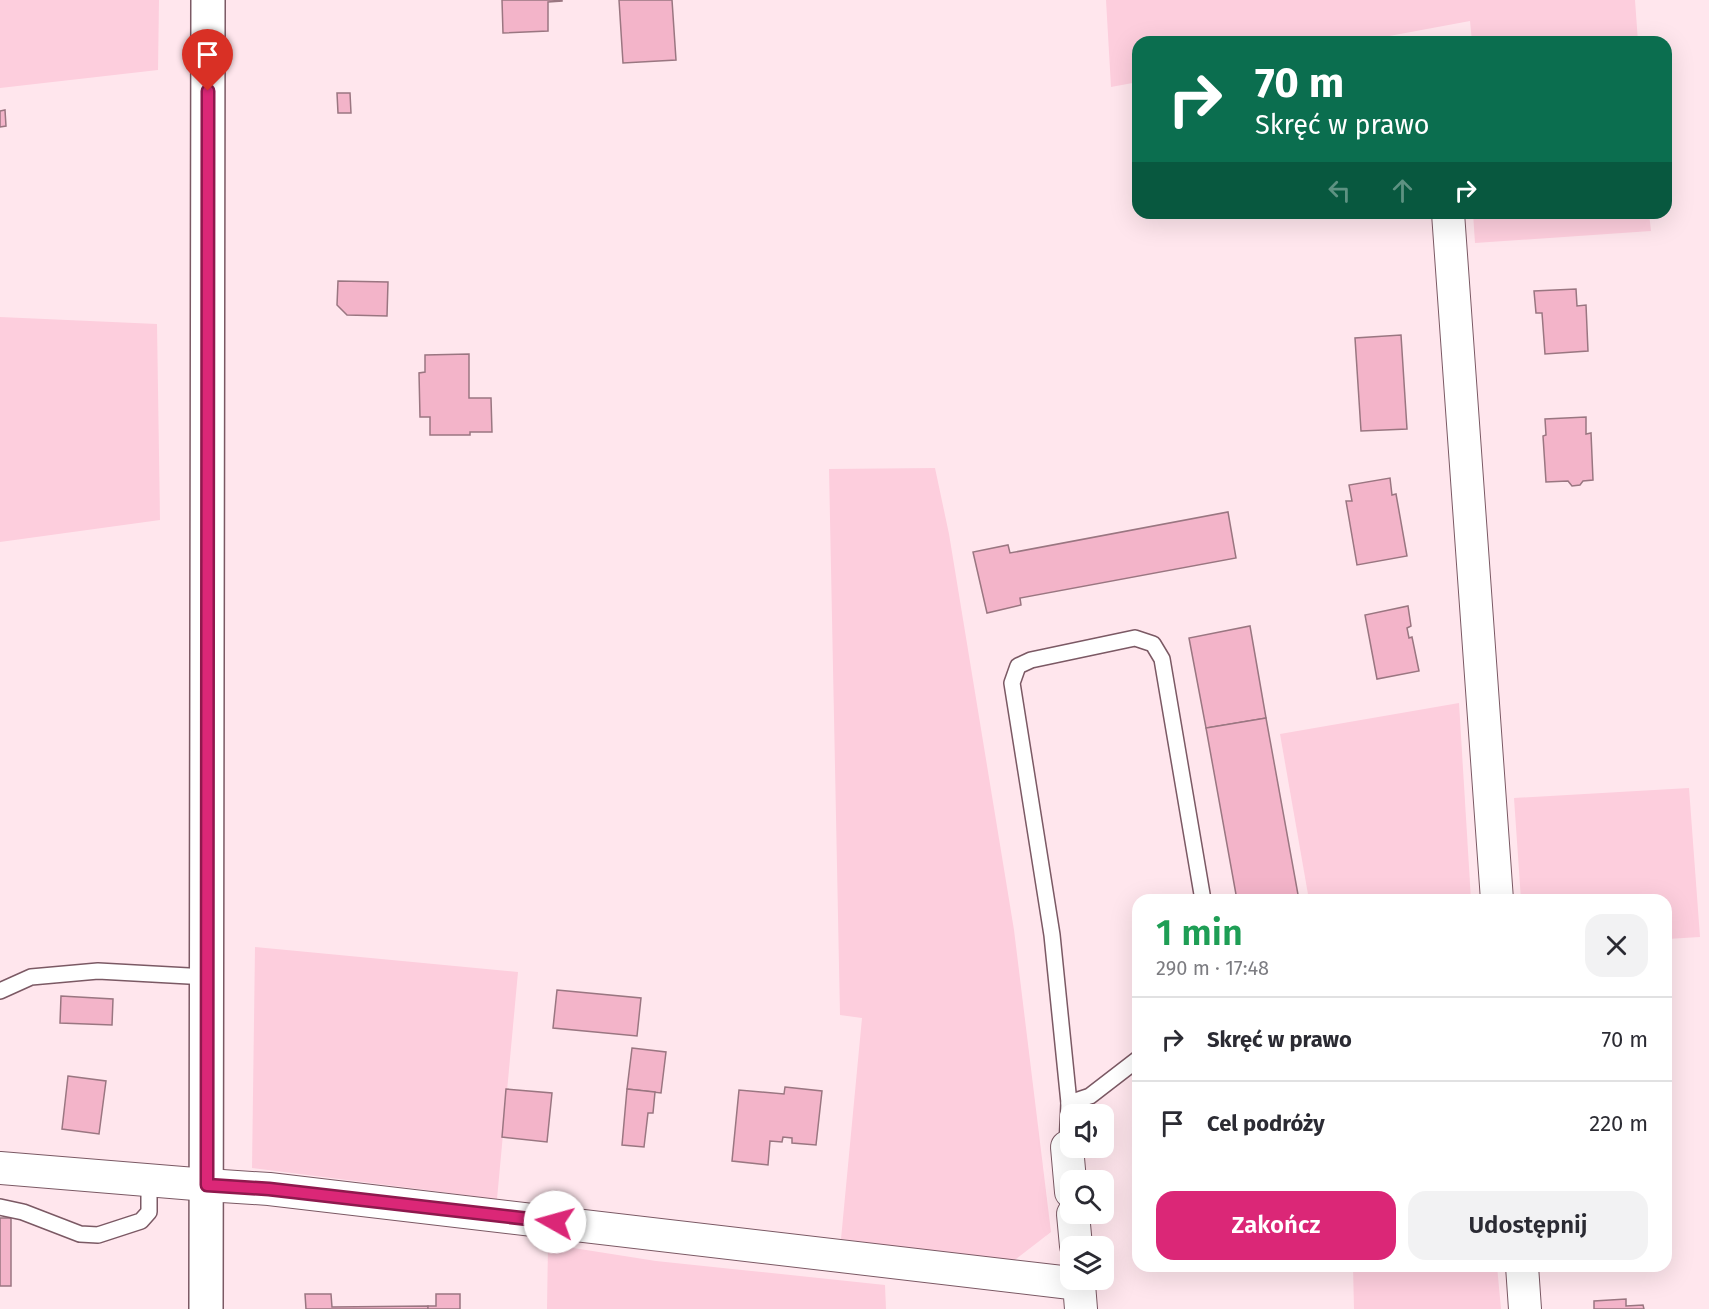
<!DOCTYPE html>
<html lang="pl">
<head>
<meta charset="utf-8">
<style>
	:root { --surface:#fff; --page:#f2f2f3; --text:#2b2b33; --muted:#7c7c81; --line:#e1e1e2; --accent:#db2777 }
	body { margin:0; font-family:"Fira Sans",sans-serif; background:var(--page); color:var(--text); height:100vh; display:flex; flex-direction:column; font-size:22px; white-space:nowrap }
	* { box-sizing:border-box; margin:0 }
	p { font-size:20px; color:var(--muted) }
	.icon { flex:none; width:33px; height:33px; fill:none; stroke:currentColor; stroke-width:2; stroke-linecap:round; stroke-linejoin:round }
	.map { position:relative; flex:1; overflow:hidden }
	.side { position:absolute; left:1132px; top:894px; width:540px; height:378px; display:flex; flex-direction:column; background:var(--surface); border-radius:18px; box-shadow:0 6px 24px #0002 }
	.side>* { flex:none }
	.hud { position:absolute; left:1132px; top:36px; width:540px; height:183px; border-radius:18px; box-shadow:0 6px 24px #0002; background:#0b6e4f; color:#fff; overflow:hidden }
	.buttons { position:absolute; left:1060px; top:1104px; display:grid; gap:12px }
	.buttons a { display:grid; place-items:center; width:54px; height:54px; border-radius:12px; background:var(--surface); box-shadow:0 6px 24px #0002; font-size:30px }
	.pin { position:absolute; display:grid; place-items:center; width:51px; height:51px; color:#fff; margin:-62px -26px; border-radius:50% 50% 50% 0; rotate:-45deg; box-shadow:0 0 6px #0007 }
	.pin .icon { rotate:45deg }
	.me { position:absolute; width:66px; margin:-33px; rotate:277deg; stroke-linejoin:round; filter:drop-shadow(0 0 4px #0008) }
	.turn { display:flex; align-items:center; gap:21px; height:126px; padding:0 24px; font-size:27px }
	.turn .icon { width:78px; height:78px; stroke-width:2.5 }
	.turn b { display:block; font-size:42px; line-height:51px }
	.lanes { display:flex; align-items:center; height:57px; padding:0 24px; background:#0003; justify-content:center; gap:30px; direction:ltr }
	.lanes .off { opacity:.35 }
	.round { display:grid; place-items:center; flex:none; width:63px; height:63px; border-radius:18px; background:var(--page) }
	.summary { display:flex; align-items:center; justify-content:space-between; height:102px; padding:0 24px }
	h1 { font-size:36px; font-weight:600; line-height:45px; color:#1e9e55 }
	.button { display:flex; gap:12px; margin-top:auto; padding:12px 24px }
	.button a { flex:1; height:69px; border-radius:18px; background:var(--accent); color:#fff; font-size:24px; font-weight:600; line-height:69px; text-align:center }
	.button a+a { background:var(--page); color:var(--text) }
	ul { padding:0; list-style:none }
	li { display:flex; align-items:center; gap:18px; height:84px; padding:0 24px; border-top:2px solid var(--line) }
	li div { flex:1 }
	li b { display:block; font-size:22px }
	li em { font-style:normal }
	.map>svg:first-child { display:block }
	.green { fill:#fdcedd }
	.building { fill:#f3b4c9; stroke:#9a7681; stroke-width:1.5 }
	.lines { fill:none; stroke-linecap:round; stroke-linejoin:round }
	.service-casing { stroke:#7b5964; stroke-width:18 }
	.minor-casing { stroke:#7b5964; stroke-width:34 }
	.tertiary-casing { stroke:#7b5964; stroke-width:36 }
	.service { stroke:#fff; stroke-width:15 }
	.minor { stroke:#fff; stroke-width:32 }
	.tertiary { stroke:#fff; stroke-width:33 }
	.route-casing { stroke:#8e194d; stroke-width:15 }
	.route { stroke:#db2777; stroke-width:10 }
</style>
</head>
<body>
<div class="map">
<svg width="1709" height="1309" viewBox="0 0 1709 1309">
	<rect width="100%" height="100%" fill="#ffe6ed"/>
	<g class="green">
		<path d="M0,0H159L158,70L0,88Z"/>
		<path d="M1106,0H1635L1638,42H1472L1470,21L1357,42H1138V82L1111,87Z"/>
		<path d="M1473,213H1649L1651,231L1475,243Z"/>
		<path d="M0,317L157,324L160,520L0,542Z"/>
		<path d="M935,468L949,534L1014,930L1051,1232L1012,1262L841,1239L862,1018L840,1015L829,469Z"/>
		<path d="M1459,703L1471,900H1309L1280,734Z"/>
		<path d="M1689,788L1700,937L1667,939L1666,900H1521L1514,798Z"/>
		<path d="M255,947L518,972L497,1199L252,1168Z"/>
		<path d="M548,1244L656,1261L885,1285L886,1309H547Z"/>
		<path d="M1353,1266H1497L1501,1309H1354Z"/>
	</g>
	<g class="building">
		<path d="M502,0H562V1L548,2V31L503,33Z"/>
		<path d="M619,0H672L676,60L623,63Z"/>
		<path d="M337,93H350L351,113H338Z"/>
		<path d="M5,110L6,126L0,127V111Z"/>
		<path d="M338,281L388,282L387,316L347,315L337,305Z"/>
		<path d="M1576,289L1577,306L1586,305L1588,351L1545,354L1542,313H1536L1534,291Z"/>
		<path d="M1401,335L1407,429L1361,431L1355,338Z"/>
		<path d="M469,354V398H491L492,432H470V435H430V417H420L419,373L425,372V355Z"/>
		<path d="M1586,417V434L1591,433L1593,480L1583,481L1580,485L1572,486L1568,481L1546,482L1543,436L1546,435L1545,419Z"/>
		<path d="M1390,478L1392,495L1396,494L1407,556L1357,565L1346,501H1352L1349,485Z"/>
		<path d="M1228,512L1236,558L1020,598L1021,605L987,613L973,552L1008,545L1010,553Z"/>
		<path d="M1408,606L1411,626L1407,628L1409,638L1412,637L1419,671L1377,679L1365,615Z"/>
		<path d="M1250,626L1266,718L1206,728L1189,638Z"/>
		<path d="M1266,718L1299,900H1237L1206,728Z"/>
		<path d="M557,990L641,998L637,1036L553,1028Z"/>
		<path d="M61,996L113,999L112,1025L60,1023Z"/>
		<path d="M632,1048L666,1052L661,1093L627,1089Z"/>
		<path d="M68,1076L106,1081L99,1134L62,1129Z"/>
		<path d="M785,1087L822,1091L816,1145L792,1143V1138L783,1137L782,1142L770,1141L768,1165L732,1161L739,1090L784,1094Z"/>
		<path d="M506,1089L552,1093L547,1142L502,1137Z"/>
		<path d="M627,1089L655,1092L653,1113H648L644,1147L622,1145Z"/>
		<rect x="0" y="1218" width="11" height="68"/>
		<path d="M305,1294H331L332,1307L428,1306V1309H306Z"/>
		<path d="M436,1294H460V1309H428V1306H436Z"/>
		<path d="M1626,1299V1306L1643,1305L1644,1309H1594V1301Z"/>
	</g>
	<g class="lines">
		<g class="service-casing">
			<g id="service">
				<path d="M0,991L31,977L98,971L207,977"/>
				<path d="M1069,1103L1090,1096L1138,1059"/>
				<path d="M1067,1147L1069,1103L1052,935L1012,683L1018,666L1031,660L1135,638L1153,644L1162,659L1203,900"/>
				<path d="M0,1207L23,1212L80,1234L98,1235L141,1221L149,1212V1181"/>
			</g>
		</g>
		<g class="minor-casing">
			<g id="minor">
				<path d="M1448,213L1497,900"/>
				<path d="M1067,1147L1071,1192"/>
				<path d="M0,1168L207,1185L269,1189L1079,1284L1081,1309"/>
				<path d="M1073,1214L1076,1246"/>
				<path d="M1522,1266L1525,1309"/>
			</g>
		</g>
		<g class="tertiary-casing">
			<path id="tertiary" d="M206,1309L208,0"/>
		</g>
		<use href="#service" class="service"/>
		<use href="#minor" class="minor"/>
		<use href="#tertiary" class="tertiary"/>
	</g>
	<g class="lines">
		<g class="route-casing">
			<path id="route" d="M208,91L207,1185L269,1189L555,1222"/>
		</g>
		<use href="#route" class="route"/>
	</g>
</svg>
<div class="buttons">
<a><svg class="icon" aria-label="sound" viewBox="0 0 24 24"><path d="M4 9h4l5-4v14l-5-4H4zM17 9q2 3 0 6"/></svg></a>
<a><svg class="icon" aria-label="search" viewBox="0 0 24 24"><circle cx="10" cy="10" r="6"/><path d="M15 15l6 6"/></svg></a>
<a><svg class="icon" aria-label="layers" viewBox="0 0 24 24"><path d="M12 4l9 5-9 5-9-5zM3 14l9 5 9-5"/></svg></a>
</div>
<div class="pin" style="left:208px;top:91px;background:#d93025"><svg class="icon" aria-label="arrive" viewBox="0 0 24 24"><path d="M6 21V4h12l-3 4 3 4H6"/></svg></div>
<svg class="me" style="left:555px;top:1222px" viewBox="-20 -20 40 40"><circle r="19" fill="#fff"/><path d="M0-13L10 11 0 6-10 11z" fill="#db2777"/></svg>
<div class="hud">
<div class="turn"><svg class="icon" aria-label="right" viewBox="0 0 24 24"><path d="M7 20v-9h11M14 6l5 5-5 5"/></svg><div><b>70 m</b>Skręć w prawo</div></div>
<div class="lanes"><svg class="icon off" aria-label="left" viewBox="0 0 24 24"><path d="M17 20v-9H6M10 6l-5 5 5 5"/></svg><svg class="icon off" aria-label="ahead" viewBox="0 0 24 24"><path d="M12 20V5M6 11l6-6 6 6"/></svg><svg class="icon" aria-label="right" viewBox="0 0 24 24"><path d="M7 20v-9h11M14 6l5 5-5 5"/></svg></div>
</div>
<section class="side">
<div class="summary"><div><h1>1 min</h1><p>290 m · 17:48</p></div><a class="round"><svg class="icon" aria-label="close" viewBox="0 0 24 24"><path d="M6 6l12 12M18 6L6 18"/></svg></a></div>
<ul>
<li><svg class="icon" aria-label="right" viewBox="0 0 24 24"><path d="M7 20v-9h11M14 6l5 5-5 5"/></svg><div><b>Skręć w prawo</b></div><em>70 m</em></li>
<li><svg class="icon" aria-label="arrive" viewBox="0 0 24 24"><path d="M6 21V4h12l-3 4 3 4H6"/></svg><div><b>Cel podróży</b></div><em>220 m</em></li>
</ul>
<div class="button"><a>Zakończ</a><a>Udostępnij</a></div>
</section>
</div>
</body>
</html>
